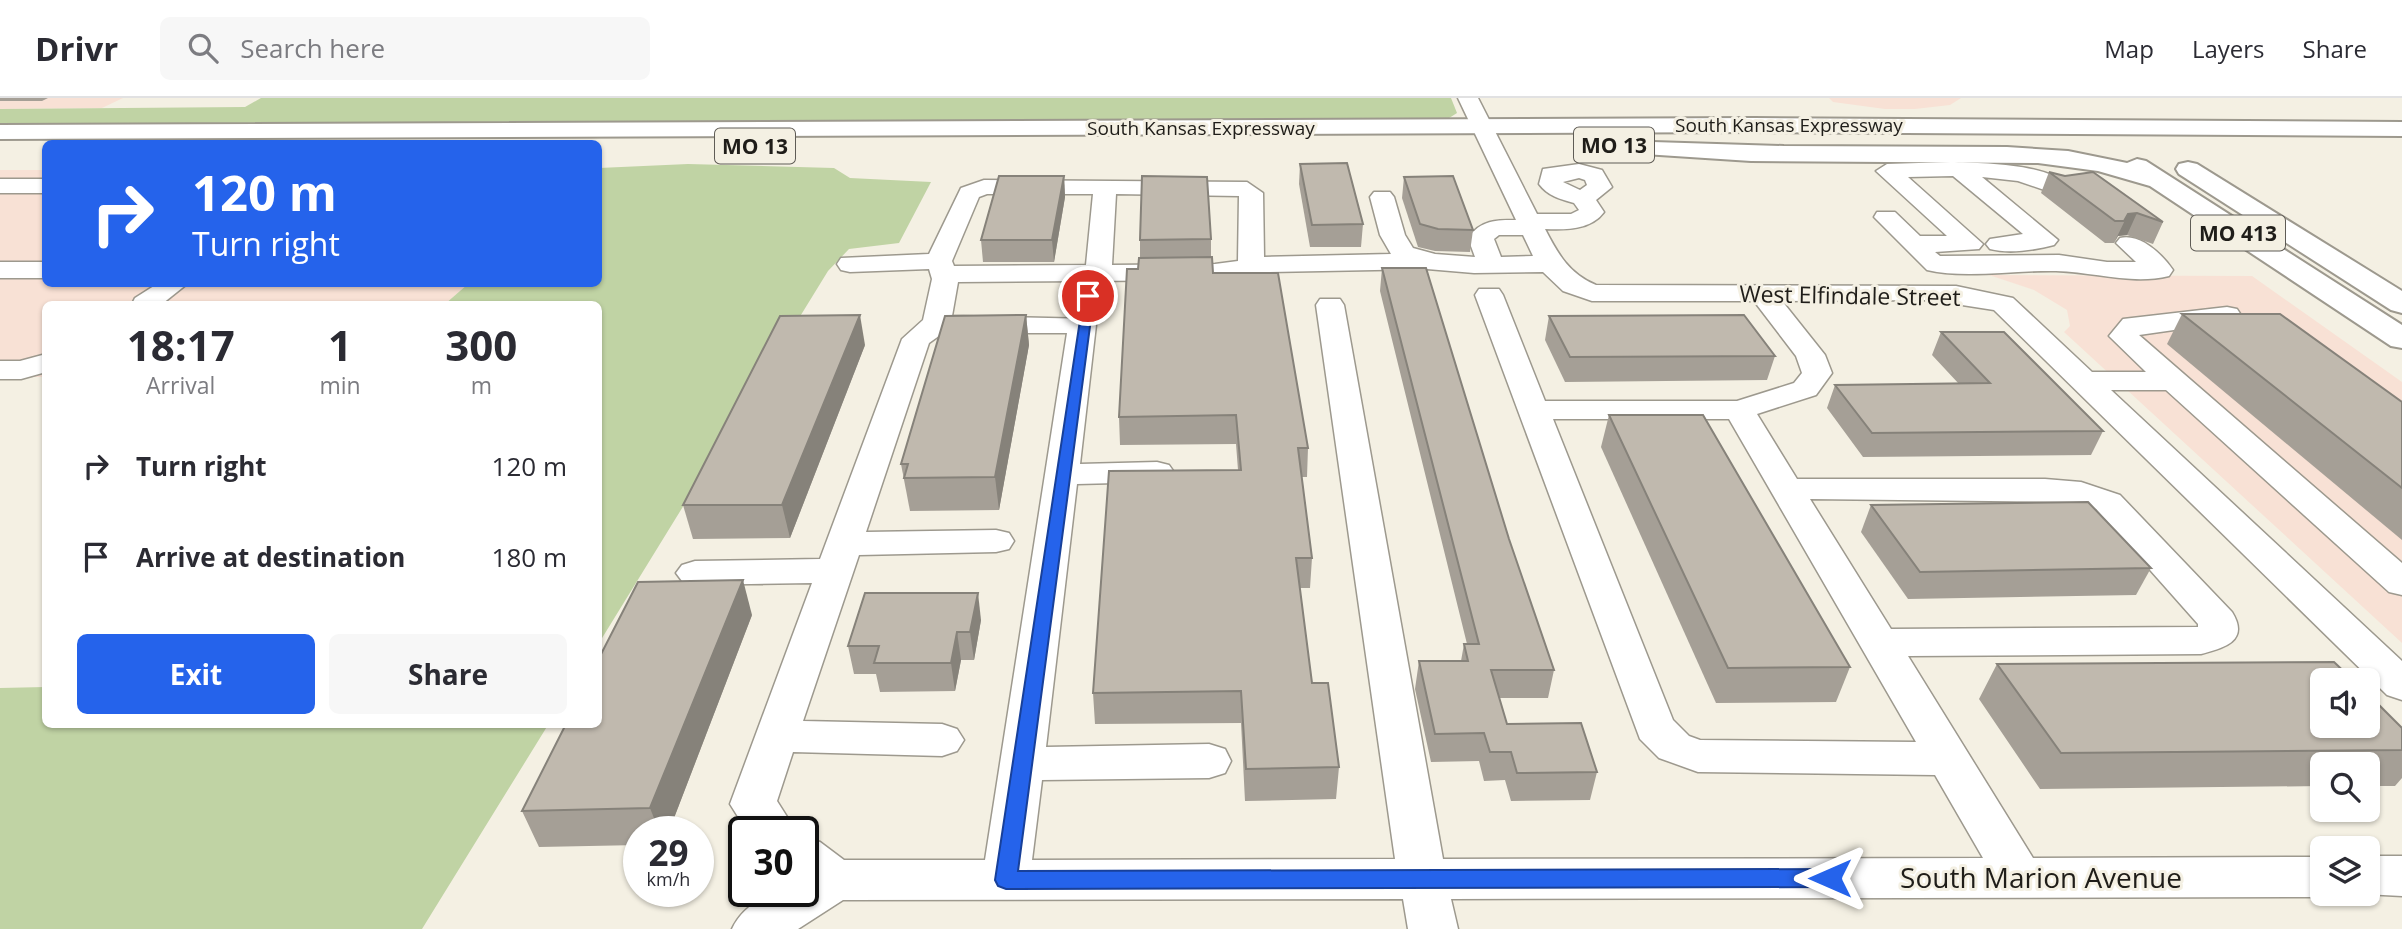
<!DOCTYPE html>
<html lang="en">
<head>
<meta charset="utf-8">
<style>
	:root { --surface:#fff; --page:#f7f7f7; --text:#2b2b33; --muted:#7c7c81; --line:#e1e1e2; --accent:#2563eb }
	body { margin:0; font-family:"Open Sans",sans-serif; background:var(--page); color:var(--text); height:100vh; display:flex; flex-direction:column; font-size:26px; white-space:nowrap }
	* { box-sizing:border-box; margin:0 }
	p { font-size:23px; color:var(--muted) }
	.icon { flex:none; width:38px; height:38px; fill:none; stroke:currentColor; stroke-width:2; stroke-linecap:round; stroke-linejoin:round }
	.map { position:relative; flex:1; overflow:hidden }
	.side { position:absolute; left:42px; top:203px; width:560px; height:427px; display:flex; flex-direction:column; background:var(--surface); border-radius:10px; box-shadow:0 2px 5px #0004 }
	.side>* { flex:none }
	.guide { position:absolute; left:42px; top:42px; width:560px; height:147px; border-radius:10px; box-shadow:0 2px 5px #0004; background:#2563eb; color:#fff; overflow:hidden }
	.fabs { position:absolute; left:2310px; top:570px; display:grid; gap:14px }
	.fabs a { display:grid; place-items:center; width:70px; height:70px; border-radius:10px; background:var(--surface); box-shadow:0 2px 5px #0004; font-size:35px }
	.speed { position:absolute; left:623px; top:718px; display:flex; gap:14px; font-size:35px; font-weight:700; text-align:center }
	.speed>* { display:grid; place-content:center; width:91px; height:91px; border-radius:50%; background:var(--surface); box-shadow:0 2px 5px #0004; line-height:1 }
	.speed small { font-size:18px; font-weight:400 }
	.speed .limit { border:4px solid #111; border-radius:10px; background:#fff; color:#111 }
	.pin { position:absolute; display:grid; place-items:center; width:60px; height:60px; color:#fff; margin:-30px; border:4px solid #fff; border-radius:50%; box-shadow:0 2px 7px #0007 }
	.me { position:absolute; width:77px; margin:-38px; rotate:270deg; stroke-linejoin:round; filter:drop-shadow(0 0 5px #0008) }
	.turn { display:flex; align-items:center; gap:24px; height:147px; padding:0 35px; font-size:32px }
	.turn .icon { width:91px; height:91px; stroke-width:2.5 }
	.turn b { display:block; font-size:49px; line-height:60px }
	.eta { display:flex; justify-content:space-evenly; align-items:center; height:119px; text-align:center }
	.eta b { font-size:42px; font-weight:700; line-height:49px }
	.action { display:flex; gap:14px; margin-top:auto; padding:14px 35px }
	.action a { flex:1; height:80px; border-radius:10px; background:var(--accent); color:#fff; font-size:28px; font-weight:700; line-height:80px; text-align:center }
	.action a+a { background:var(--page); color:var(--text) }
	ul { padding:0; list-style:none }
	li { display:flex; align-items:center; gap:21px; height:91px; padding:0 35px }
	li div { flex:1 }
	li b { display:block; font-size:26px }
	li em { font-style:normal }
	header { display:flex; align-items:center; gap:42px; box-sizing:border-box; height:98px; padding:0 35px; background:var(--surface); border-bottom:2px solid var(--line) }
	header strong { font-size:33px }
	nav { display:flex; gap:38px; margin-inline-start:auto; font-size:24px }
	.search { width:490px; height:63px; background:var(--page); display:flex; align-items:center; gap:18px; box-sizing:border-box; padding:0 24px; border-radius:10px; color:var(--muted); font-size:26px }
	.map>svg:first-child { display:block }
	.commercial { fill:#f8e1d5 }
	.green { fill:#c0d3a4 }
	.lines { fill:none; stroke-linecap:round; stroke-linejoin:round }
	.minor-casing { stroke:#9d998e; stroke-width:3 }
	.major-casing { stroke:#9d998e; stroke-width:4 }
	.minor { fill:#fff; fill-rule:evenodd }
	.major { fill:#fff; fill-rule:evenodd }
	.wall { fill:#a59f96 }
	.shaded-wall { fill:#86827a }
	.building { fill:#c0b9ae; stroke:#86827a; stroke-width:2 }
	.route { fill:#2563eb; stroke:#184099; stroke-width:2 }
	.labels { text-anchor:middle; dominant-baseline:central; stroke-width:6; stroke-linejoin:round; paint-order:stroke }
	.far-street-label { font-size:19px; fill:#1f1d19; stroke:#f4f0e3 }
	.shield { fill:#f4f0e3; stroke:#5f5c56; stroke-width:2 }
	.shield-label { font-size:21px; font-weight:bold; fill:#1f1d19 }
	.street-label { font-size:23px; fill:#1f1d19; stroke:#f4f0e3 }
	.near-street-label { font-size:28px; fill:#1f1d19; stroke:#f4f0e3 }
</style>
</head>
<body>
<header>
<strong>Drivr</strong>
<div class="search"><svg class="icon" aria-label="search" viewBox="0 0 24 24"><circle cx="10" cy="10" r="6"/><path d="M15 15l6 6"/></svg>Search here</div>
<nav><a>Map</a><a>Layers</a><a>Share</a></nav>
</header>
<div class="map">
<svg width="2402" height="831" viewBox="0 0 2402 831">
	<rect width="100%" height="100%" fill="#f4f0e3"/>
	<g class="commercial">
		<path d="M0,0H123L102,10L0,11Z"/>
		<path d="M1829,0H1961L1950,7L1915,11H1885L1833,4Z"/>
		<path d="M0,72H45L46,186H468L445,206H46L45,279H0Z"/>
		<path d="M1989,177L2252,178L2402,284V545L2064,234L2070,228L2067,212L2034,192Z"/>
	</g>
	<g class="green">
		<path d="M261,0H1451L1457,15L1446,22L0,30V11L245,9Z"/>
		<path d="M688,66L834,70L850,80L931,84L899,145L849,151L828,173L599,545L598,206H445L468,186H598L599,70Z"/>
		<path d="M45,589L46,626L548,627L422,831H0V590Z"/>
	</g>
	<g class="lines">
		<g class="minor-casing">
			<g id="minor">
				<path d="M1458,0H1478L1537,116H1571L1579,112L1574,105C1560,101 1548,98 1539,86L1543,71L1579,66L1602,72L1612,89L1596,102L1604,114C1591,132 1565,132 1545,131C1558,156 1569,176 1596,187L1956,188L2013,200L2092,274H2146L2109,238L2123,221L2227,209L2237,211L2241,217L2237,223L2139,237L2402,465V497L2389,494L2166,292H2111L2402,563V602L2387,597L1994,212L1930,202L1782,203L1825,257L1832,275L1816,297L1757,316L1797,381H2045L2081,384L2120,397L2232,514C2250,543 2224,550 2201,556L1908,558L2033,760L2322,759V796H2329L2322,799L1451,801L1458,831H1408L1403,801L843,802L798,831H732C745,803 774,793 803,793V739L820,744L844,762H985L1067,235H943L929,245L866,434L996,432L1009,435L1014,443L1009,451L996,454L859,457L803,623L942,626L957,631L964,642L957,653L942,658L793,654L777,703L796,733H747L730,706L812,485L695,487L682,483L676,475L682,467L695,463L820,461L902,241L923,222L932,181L929,171L850,174L841,172L837,166L841,160L929,156L961,90L984,82L1247,84L1263,95L1264,159L1391,156L1380,137L1370,99L1374,94H1390L1394,99L1405,137L1413,150L1435,156L1475,159L1468,140C1481,122 1496,122 1516,122ZM1579,80L1585,82L1587,87L1580,92L1563,84ZM987,96H1093L1086,167L954,168L952,163L979,99ZM1116,96L1239,98L1238,163L1215,166L1112,167ZM1499,137H1523L1533,158L1501,159L1494,141ZM1427,171L1474,175L1543,174L1563,193L1592,203H1754L1796,258L1802,275L1794,285L1737,303H1545L1503,197L1499,191H1479L1475,197L1640,641L1659,660L1698,674L1935,677L1983,760L1443,761L1344,207L1340,201H1320L1316,207L1395,761L1032,762L1042,682L1209,680L1225,675L1231,663L1225,651L1209,646L1046,649L1077,386L1157,384L1169,381L1174,374L1169,367L1157,364L1080,366L1096,227L1092,221L952,218L958,184L1215,182L1267,174ZM1553,321H1729L1916,644L1700,642L1689,638L1673,622ZM1810,401L2076,404L2096,411L2198,526V529L1891,531Z"/>
				<path d="M1951,64C1978,65 2051,65 2068,89L2064,94L2056,96L2018,83L1982,79L2058,142L2054,147C2035,152 2009,156 1990,151L1986,146L1990,141L2023,136L1953,78L1908,79L1983,146L1979,151L1935,154L1940,158L2059,157L2107,164H2136L2116,145L2120,140C2140,135 2162,156 2173,172L2169,178C2132,187 2094,174 2056,173C2016,172 1965,181 1927,172L1874,119L1877,114H1895L1920,138H1947L1876,73L1887,66Z"/>
				<rect x="0" y="81" width="46" height="14"/>
				<rect x="0" y="164" width="46" height="16"/>
				<path d="M157,186H187L162,206H132L135,200Z"/>
				<path d="M46,256V274L21,281H0V263H20Z"/>
				<path d="M2368,758H2402V798L2364,796H2368Z"/>
			</g>
		</g>
		<g class="major-casing">
			<g id="major">
				<path d="M1754,20L2402,24V38L1754,34L0,41V27Z"/>
				<path d="M1653,44L1784,48L2007,49L2068,53L2127,65L2137,61L2146,63L2402,227V250L2391,248L2150,88L2098,73L2038,65L1751,63L1644,56L1641,51L1644,46Z"/>
				<path d="M2188,64L2197,66L2402,193V215L2391,212L2179,76L2176,71L2179,66Z"/>
			</g>
		</g>
		<use href="#minor" class="minor"/>
		<use href="#major" class="major"/>
	</g>
	<g class="wall">
		<path d="M0,0H48L42,3H0Z"/>
		<path d="M1300,66L1363,126L1361,149H1310L1299,86Z"/>
		<path d="M2049,74L2163,124L2153,146L2127,137L2118,138L2114,145H2105L2041,95Z"/>
		<path d="M1064,78L1065,99L1054,164H983L981,142Z"/>
		<path d="M1404,79L1473,132L1470,154L1435,153L1418,149L1402,100Z"/>
		<path d="M1211,141V159L1213,175L1308,350L1307,379H1302L1312,460L1310,490H1300L1312,585L1339,669L1336,701L1245,703L1241,625L1095,626L1093,595L1238,372L1236,346L1120,347L1119,319L1140,160V142Z"/>
		<path d="M1382,170L1509,441L1554,572L1548,600H1499L1507,626L1597,674L1590,702L1511,703L1505,682L1484,683L1479,663L1431,664L1415,591L1419,563H1461L1464,546H1467L1380,193Z"/>
		<path d="M2182,216L2402,304V442L2167,246Z"/>
		<path d="M1026,217L1029,247L999,412L910,413L901,366Z"/>
		<path d="M1549,218L1775,258L1767,282L1565,284L1545,242Z"/>
		<path d="M1941,234L2103,333L2091,357L1863,359L1827,310L1835,287L1959,286L1932,257Z"/>
		<path d="M865,247L790,440L693,441L683,407Z"/>
		<path d="M1609,317L1850,569L1836,604L1716,605L1601,349Z"/>
		<path d="M1871,407L2151,470L2136,497L1908,501L1861,434Z"/>
		<path d="M752,517L669,733H639V747L539,749L522,713Z"/>
		<path d="M981,522L974,562H961L955,593L880,594L876,576H854L848,548Z"/>
		<path d="M1997,566L2402,630V680L2395,688H2368V667H2322V688L2040,691L1979,601Z"/>
	</g>
	<g class="shaded-wall">
		<path d="M1064,78L1065,99L1054,164L1052,142Z"/>
		<path d="M2137,115L2127,137L2118,138L2114,145L2128,116Z"/>
		<path d="M860,217L865,247L790,440L782,407Z"/>
		<path d="M1026,217L1029,247L999,412L995,379Z"/>
		<path d="M743,482L752,517L669,733H659L650,710Z"/>
		<path d="M978,495L981,522L974,562L970,534Z"/>
		<path d="M957,534L961,562L955,593L951,565Z"/>
	</g>
	<g class="building">
		<path d="M1347,65L1363,126L1312,127L1300,66Z"/>
		<path d="M2049,74L2065,78L2093,74L2163,124L2137,115L2128,116L2124,123H2115Z"/>
		<path d="M999,78H1064L1052,142H981Z"/>
		<path d="M1142,78L1207,79L1211,141L1140,142Z"/>
		<path d="M1453,78L1473,132L1438,131L1420,126L1404,79Z"/>
		<path d="M1212,159L1213,175H1278L1308,350H1298L1312,460H1296L1312,585H1328L1339,669L1246,671L1241,593L1093,595L1109,373L1241,372L1236,317L1119,319L1127,171H1138L1139,160Z"/>
		<path d="M1382,170H1426L1509,441L1554,572H1491L1507,626L1581,625L1597,674L1517,675L1511,654H1490L1484,635L1435,636L1419,563H1468L1464,546H1479Z"/>
		<path d="M2182,216H2280L2402,304V390Z"/>
		<path d="M860,217L782,407H683L780,218Z"/>
		<path d="M1026,217L995,379L904,380L908,366H901L945,218Z"/>
		<path d="M1744,217L1775,258L1570,259L1549,218Z"/>
		<path d="M1941,234H2004L2103,333L1872,335L1835,287L1990,285Z"/>
		<path d="M1609,317H1703L1850,569L1728,570Z"/>
		<path d="M2088,404L2151,470L1920,474L1871,407Z"/>
		<path d="M743,482L650,710L522,713L566,626H598V562L638,484Z"/>
		<path d="M865,495H978L970,534H957L951,565H874L879,548H848Z"/>
		<path d="M2334,564L2354,583H2322V628H2368V596L2402,630V652L2061,655L1997,566Z"/>
	</g>
	<path class="route" d="M1084,196L1094,198L1018,773L1830,771L1838,774L1841,780L1838,786L1830,789L1006,791L998,788L995,782Z"/>
	<g class="labels">
		<g class="far-street-label">
			<text x="1789" y="27">South Kansas Expressway</text>
			<text x="1201" y="30">South Kansas Expressway</text>
		</g>
		<g class="shield">
			<rect x="1574" y="29.5" width="80" height="35" rx="5"/>
			<rect x="715" y="30.5" width="80" height="35" rx="5"/>
			<rect x="2191" y="117.5" width="94" height="35" rx="5"/>
		</g>
		<g class="shield-label">
			<text x="1614" y="47">MO 13</text>
			<text x="755" y="48">MO 13</text>
			<text x="2238" y="135">MO 413</text>
		</g>
		<g class="street-label">
			<text transform="translate(1850 197) rotate(1)">West Elfindale Street</text>
		</g>
		<g class="near-street-label">
			<text x="2041" y="779">South Marion Avenue</text>
		</g>
	</g>
</svg>
<div class="fabs">
<a><svg class="icon" aria-label="sound" viewBox="0 0 24 24"><path d="M4 9h4l5-4v14l-5-4H4zM17 9q2 3 0 6"/></svg></a>
<a><svg class="icon" aria-label="search" viewBox="0 0 24 24"><circle cx="10" cy="10" r="6"/><path d="M15 15l6 6"/></svg></a>
<a><svg class="icon" aria-label="layers" viewBox="0 0 24 24"><path d="M12 4l9 5-9 5-9-5zM3 14l9 5 9-5"/></svg></a>
</div>
<div class="speed"><div>29<small>km/h</small></div><div class="limit">30</div></div>
<div class="pin" style="left:1088px;top:198px;background:#d93025"><svg class="icon" aria-label="arrive" viewBox="0 0 24 24"><path d="M6 21V4h12l-3 4 3 4H6"/></svg></div>
<svg class="me" style="left:1830px;top:780px" viewBox="-20 -20 40 40"><path d="M0-17L14 15 0 8-14 15z" fill="#2563eb" stroke="#fff" stroke-width="4"/></svg>
<div class="guide">
<div class="turn"><svg class="icon" aria-label="right" viewBox="0 0 24 24"><path d="M7 20v-9h11M14 6l5 5-5 5"/></svg><div><b>120 m</b>Turn right</div></div>
</div>
<section class="side">
<div class="eta">
<div><b>18:17</b><p>Arrival</p></div>
<div><b>1</b><p>min</p></div>
<div><b>300</b><p>m</p></div>
</div>
<ul>
<li><svg class="icon" aria-label="right" viewBox="0 0 24 24"><path d="M7 20v-9h11M14 6l5 5-5 5"/></svg><div><b>Turn right</b></div><em>120 m</em></li>
<li><svg class="icon" aria-label="arrive" viewBox="0 0 24 24"><path d="M6 21V4h12l-3 4 3 4H6"/></svg><div><b>Arrive at destination</b></div><em>180 m</em></li>
</ul>
<div class="action"><a>Exit</a><a>Share</a></div>
</section>
</div>
</body>
</html>
